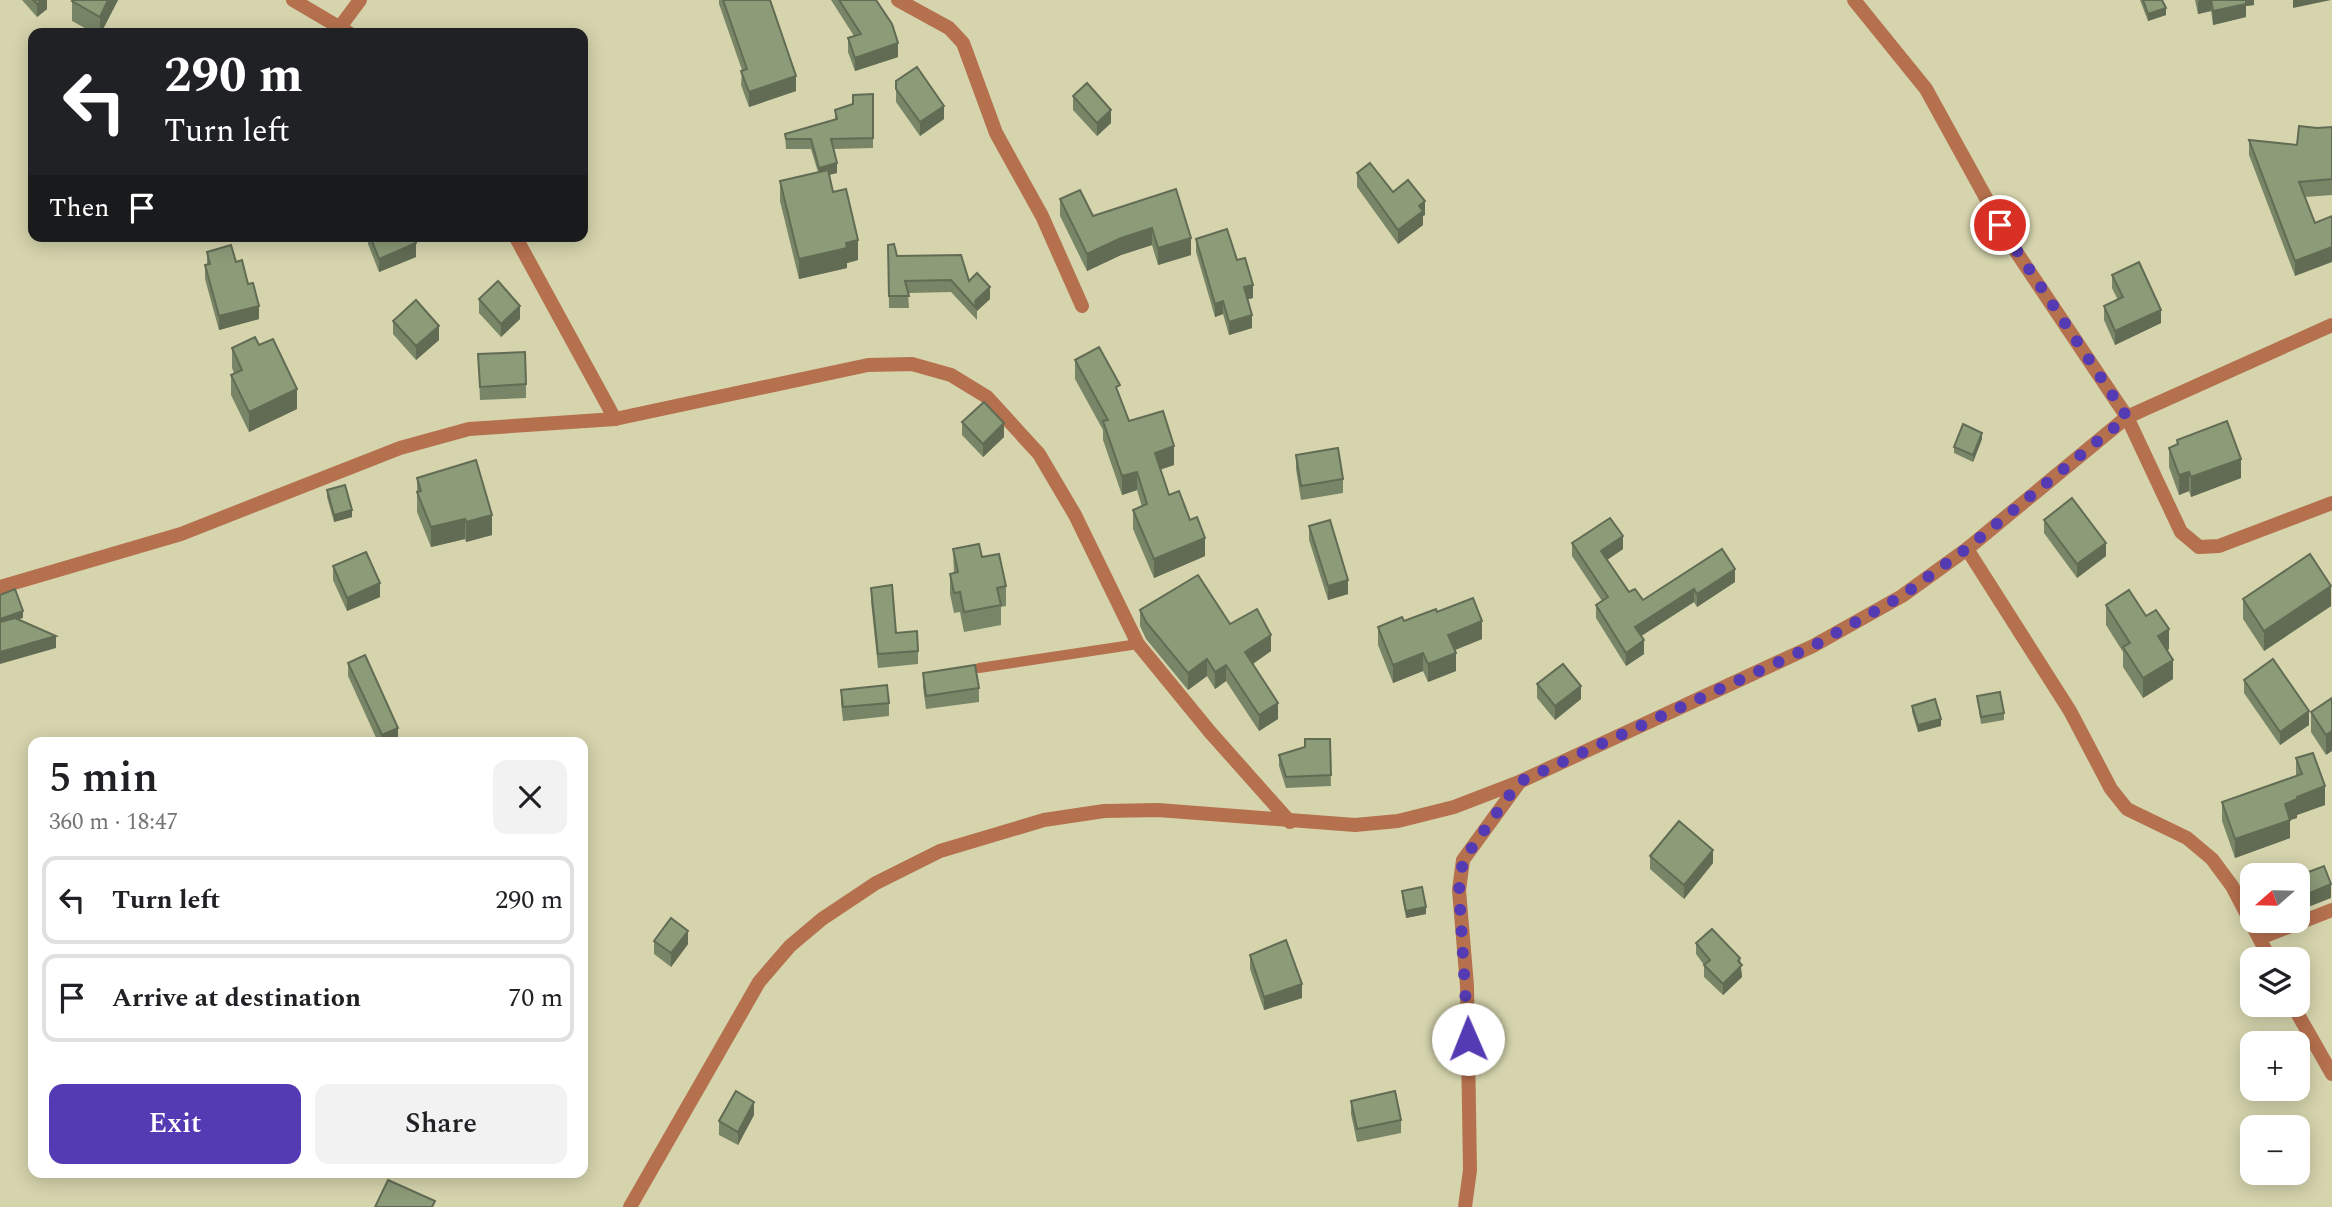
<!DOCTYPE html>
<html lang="en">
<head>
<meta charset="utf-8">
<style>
	:root { --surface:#fff; --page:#f2f2f2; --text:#202124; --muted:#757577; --line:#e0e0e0; --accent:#553bb3 }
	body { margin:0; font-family:Spectral,serif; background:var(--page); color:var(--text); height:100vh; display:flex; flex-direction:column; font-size:26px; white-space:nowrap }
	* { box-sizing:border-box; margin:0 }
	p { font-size:23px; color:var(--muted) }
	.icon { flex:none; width:38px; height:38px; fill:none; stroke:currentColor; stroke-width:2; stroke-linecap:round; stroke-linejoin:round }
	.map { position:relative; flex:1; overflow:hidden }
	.drawer { position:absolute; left:28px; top:737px; width:560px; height:441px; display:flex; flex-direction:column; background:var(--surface); border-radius:14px; box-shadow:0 4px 18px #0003 }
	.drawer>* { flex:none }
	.top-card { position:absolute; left:28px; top:28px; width:560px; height:214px; border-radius:14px; box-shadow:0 4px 18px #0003; background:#202124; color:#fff; overflow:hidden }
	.needle { width:46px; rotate:250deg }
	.controls { position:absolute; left:2240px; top:863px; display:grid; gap:14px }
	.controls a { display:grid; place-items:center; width:70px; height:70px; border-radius:14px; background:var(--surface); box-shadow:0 4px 18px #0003; font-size:35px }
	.pin { position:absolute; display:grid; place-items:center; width:60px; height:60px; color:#fff; margin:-30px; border:4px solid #fff; border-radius:50%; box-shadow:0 2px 7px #0007 }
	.me { position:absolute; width:77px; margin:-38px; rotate:359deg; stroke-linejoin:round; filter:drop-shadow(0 0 5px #0008) }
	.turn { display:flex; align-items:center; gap:24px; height:147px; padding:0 21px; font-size:32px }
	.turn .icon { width:91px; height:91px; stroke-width:2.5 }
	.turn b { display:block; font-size:49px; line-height:60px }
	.then { display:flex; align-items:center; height:66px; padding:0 21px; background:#0003; gap:14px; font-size:26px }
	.round { display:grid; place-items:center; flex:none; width:74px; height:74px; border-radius:14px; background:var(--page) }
	.headline { display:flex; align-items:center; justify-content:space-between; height:119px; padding:0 21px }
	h1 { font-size:42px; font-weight:600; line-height:52px }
	.action { display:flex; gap:14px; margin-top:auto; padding:14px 21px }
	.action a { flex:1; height:80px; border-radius:14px; background:var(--accent); color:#fff; font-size:28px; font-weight:600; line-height:80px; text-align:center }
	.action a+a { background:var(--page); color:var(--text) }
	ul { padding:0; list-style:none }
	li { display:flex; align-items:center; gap:21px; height:88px; margin:0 14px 10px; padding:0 7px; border:4px solid var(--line); border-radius:14px }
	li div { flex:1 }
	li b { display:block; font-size:26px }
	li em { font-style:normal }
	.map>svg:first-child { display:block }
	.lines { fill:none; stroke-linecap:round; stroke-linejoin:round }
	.service { stroke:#b5704e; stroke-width:10 }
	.minor { stroke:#b5704e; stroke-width:14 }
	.wall { fill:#788567 }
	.shaded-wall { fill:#626c54 }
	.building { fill:#8c9b78; stroke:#626c54; stroke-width:2 }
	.route { stroke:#553bb3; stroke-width:12; stroke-dasharray:0 21.6 }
</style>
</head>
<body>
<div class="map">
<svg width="2332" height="1207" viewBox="0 0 2332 1207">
	<rect width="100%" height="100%" fill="#d5d4ad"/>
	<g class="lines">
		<path class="service" d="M979,668L1138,644"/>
		<g class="minor">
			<path d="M293,0L349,33"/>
			<path d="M898,0L949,28L963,43L996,133L1042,216L1082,306"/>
			<path d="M1854,0L1926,89L2013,247L2127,417L2181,532L2199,547L2219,546L2332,503"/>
			<path d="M340,27L360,0"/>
			<path d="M515,236L615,419"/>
			<path d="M1967,549L2070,711L2111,789L2127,809L2187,838L2212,859L2232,886L2270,959"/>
			<path d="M0,587L181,534L400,448L469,429L615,419L868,365L912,364L951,375L987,397L1039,454L1075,515L1138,644L1210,732L1290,822"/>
			<path d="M2260,938L2332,910"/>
			<path d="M2292,1004L2332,1074"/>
			<path d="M630,1207L759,982L790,946L822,919L876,883L940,851L1044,820L1104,811L1158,810L1355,825L1398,821L1454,807L1519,782L1813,646L1902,596L1967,549L2127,417L2332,325"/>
			<path d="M1465,1207L1470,1170L1467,986L1459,890L1463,860L1519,783"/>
		</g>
	</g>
	<g class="wall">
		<path d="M22,0H47V9L37,17Z"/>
		<path d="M118,0L101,33H94L72,21V1Z"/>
		<path d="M719,0H770L796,91L749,107L741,85L742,70L719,4Z"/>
		<path d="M831,0H876L898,57L855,71L848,52V38L854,36Z"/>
		<path d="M2140,0H2162L2166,15L2148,21Z"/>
		<path d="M2195,0H2254V5L2246,6V17L2213,25L2211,11L2198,14Z"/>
		<path d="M896,81L944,119L920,136L896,102Z"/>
		<path d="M873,94V148L834,149L837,173L829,175L833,192L858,260L847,263V268L799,279L780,201V181L818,172L811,149H786L785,134L835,119V110L853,104Z"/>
		<path d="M1073,96L1111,123L1097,136L1073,110Z"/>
		<path d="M2332,127V195L2305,197L2315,223L2295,276L2249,155V140L2297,145L2317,128Z"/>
		<path d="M1357,173L1393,192L1425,215L1423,216V225L1398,244L1357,187Z"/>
		<path d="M1176,189L1191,255L1158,265L1152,245L1121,255L1087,271L1060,216V199L1093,216Z"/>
		<path d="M368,236H414L416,257L379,272L368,244Z"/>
		<path d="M1196,239L1237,260L1253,298L1248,299L1252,328L1229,335L1223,314L1215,317L1196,252Z"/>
		<path d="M888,245L897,256L969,281L990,299L977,311V320L951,292L908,293L909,308H889Z"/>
		<path d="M207,252L236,262L248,284L259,319L219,330L205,279V265H207Z"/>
		<path d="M2112,275L2161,323L2115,345L2104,320V306L2118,300L2112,288Z"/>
		<path d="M479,299L520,319L501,337L479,313Z"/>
		<path d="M393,321L439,340L416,360L393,334Z"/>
		<path d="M259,345L297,409L249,432L231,395V375L234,373L232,368V348Z"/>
		<path d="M478,354L526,384V398L480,400Z"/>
		<path d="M1075,360L1120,397L1129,421L1174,465L1160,470L1169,495L1205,556L1154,578L1133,529V510L1142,507L1137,490L1122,495L1103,440V430L1075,379Z"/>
		<path d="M962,422L1004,437L983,457L962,435Z"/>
		<path d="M1982,439L1973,462L1954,453V447Z"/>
		<path d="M2177,440L2241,478L2191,497L2189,491L2179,495L2169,467V448L2177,445Z"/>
		<path d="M1296,455L1343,479V493L1301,500L1296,469Z"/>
		<path d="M417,478L492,535L466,542L465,539L431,547L417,512Z"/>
		<path d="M327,490L352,517L334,522L327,497Z"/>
		<path d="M2044,520L2106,556L2077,578L2044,533Z"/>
		<path d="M1309,526L1348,594L1328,600L1309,540Z"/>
		<path d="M1572,543L1623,549L1607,560L1629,592L1643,600L1722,549L1735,582L1697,607L1694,602L1641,636L1644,654L1626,666L1596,618V605L1602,601L1572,556Z"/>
		<path d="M953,549L982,557L1006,586V606L1001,607V625L964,632L960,612L954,613L950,594V574L954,573Z"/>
		<path d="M333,566L380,597L347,611L333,580Z"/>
		<path d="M871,588L896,633L918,651V664L878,668L871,601Z"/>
		<path d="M2243,599L2331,606L2264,651L2243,619Z"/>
		<path d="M2106,605L2146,616L2169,649L2167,650L2173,679L2143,698L2123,667V652L2106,625Z"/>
		<path d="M1140,610L1271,651L1253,664L1278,719L1259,731L1226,681L1215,689L1207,676L1188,690L1146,639L1140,626Z"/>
		<path d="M1437,612L1482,639L1454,650L1456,671L1428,682L1423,671L1393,683L1378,645V627L1404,621Z"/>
		<path d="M348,663L398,741L396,742H378L348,676Z"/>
		<path d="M923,673L979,688V702L926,709L923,687Z"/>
		<path d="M2244,680L2309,725L2280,745L2244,693Z"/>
		<path d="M1537,684L1581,699L1555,720L1537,698Z"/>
		<path d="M841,690L889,703V716L843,721L841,703Z"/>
		<path d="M1977,696L2004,713V720L1981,724Z"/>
		<path d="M2332,698L2326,755L2311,732V712Z"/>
		<path d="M1912,706L1941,726L1918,732L1912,712Z"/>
		<path d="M1330,739L1331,786L1286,788L1279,766V755Z"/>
		<path d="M2296,758L2325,805L2297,815V818L2290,820V838L2235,858L2222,821V802L2296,776Z"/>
		<path d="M1650,856L1713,863L1684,899L1650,869Z"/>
		<path d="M1402,891L1426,914L1406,918L1402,897Z"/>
		<path d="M654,941L688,944L671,967L654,954Z"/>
		<path d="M1696,943L1740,964L1742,977L1723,995L1704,977V965L1696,954Z"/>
		<path d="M1250,955L1302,998L1264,1010L1250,969Z"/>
		<path d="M1351,1101L1401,1120V1133L1357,1142L1351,1114Z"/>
		<path d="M754,1115L738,1145L719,1135V1121Z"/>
	</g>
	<g class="shaded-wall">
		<path d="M42,0H47V9L37,17V4Z"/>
		<path d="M108,0H118L101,33H100V17Z"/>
		<path d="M2201,0H2211V11L2198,14V1Z"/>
		<path d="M2244,0H2254V5L2246,6V17L2213,25V11Z"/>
		<path d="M2293,0H2331L2293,8Z"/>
		<path d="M2166,8V15L2148,21V14Z"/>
		<path d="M898,43V57L855,71V58Z"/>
		<path d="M796,76V91L749,107V92Z"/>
		<path d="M944,106V119L920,136V122Z"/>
		<path d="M1111,110V123L1097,136V123Z"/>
		<path d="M837,163V173L819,177V168Z"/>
		<path d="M1425,201V215L1423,216V225L1398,244V230L1419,206Z"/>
		<path d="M1152,228V245L1121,255L1087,271V254L1121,238Z"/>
		<path d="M1191,238V255L1158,265V248Z"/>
		<path d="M858,240V260L847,263V268L799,279V259L846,243Z"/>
		<path d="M416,243V257L379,272V259Z"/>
		<path d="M2332,247V262L2295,276V261Z"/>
		<path d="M1253,285V298L1244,300V287Z"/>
		<path d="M990,287V299L977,311L975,301Z"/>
		<path d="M1223,301V314L1215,317V304Z"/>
		<path d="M259,306V319L219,330V316Z"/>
		<path d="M520,306V319L501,337V324Z"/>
		<path d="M2161,310V323L2115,345V331Z"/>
		<path d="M1252,315V328L1229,335V322Z"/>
		<path d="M439,326V340L416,360V346Z"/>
		<path d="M297,389V409L249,432V412Z"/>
		<path d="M1004,423V437L983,457V444Z"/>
		<path d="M1982,433V439L1973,462V455Z"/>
		<path d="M1174,446V465L1155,471V453Z"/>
		<path d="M2241,459V478L2191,497V477Z"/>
		<path d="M1137,472V490L1122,495V476Z"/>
		<path d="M2189,472V491L2179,495V475Z"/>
		<path d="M352,510V517L334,522V515Z"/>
		<path d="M492,515V535L466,542V522Z"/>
		<path d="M465,519V539L431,547V527Z"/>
		<path d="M1623,536V549L1601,564V551Z"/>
		<path d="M1205,538V556L1154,578V559Z"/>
		<path d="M2106,543V556L2077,578V564Z"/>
		<path d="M1735,569V582L1697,607V594Z"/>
		<path d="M1348,580V594L1328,600V586Z"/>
		<path d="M380,583V597L347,611V598Z"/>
		<path d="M2331,586V606L2264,651V631Z"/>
		<path d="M1694,589V602L1635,640V627Z"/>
		<path d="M23,611V618L0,625V619Z"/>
		<path d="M1482,621V639L1448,653V635Z"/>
		<path d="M2169,629V649L2158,656V636Z"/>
		<path d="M1271,635V651L1245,669V652Z"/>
		<path d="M56,636V648L0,664V652Z"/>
		<path d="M1644,640V654L1626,666V653Z"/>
		<path d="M1423,653V671L1393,683V665Z"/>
		<path d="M1456,653V671L1428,682V664Z"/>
		<path d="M1207,659V676L1188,690V673Z"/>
		<path d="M2173,660V679L2143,698V678Z"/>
		<path d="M1226,665V681L1215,689V672Z"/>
		<path d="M1581,686V699L1555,720V706Z"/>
		<path d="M1278,703V719L1259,731V715Z"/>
		<path d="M2309,711V725L2280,745V732Z"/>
		<path d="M1941,719V726L1918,732V725Z"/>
		<path d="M398,728V741L382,742V735Z"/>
		<path d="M2332,731V751L2326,755V735Z"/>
		<path d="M2325,786V805L2297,815V818L2290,820V838L2235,858V839L2297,797Z"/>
		<path d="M1713,850V863L1684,899V885Z"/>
		<path d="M2331,884V898L2298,911V898Z"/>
		<path d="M1426,907V914L1406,918V911Z"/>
		<path d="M688,931V944L671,967V953Z"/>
		<path d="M1740,958L1742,977L1723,995V984Z"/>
		<path d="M1302,984V998L1264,1010V997Z"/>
		<path d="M754,1102V1115L738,1145V1132Z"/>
	</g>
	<g class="building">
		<path d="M33,0H42L37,4Z"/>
		<path d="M73,0H108L100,17L72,1Z"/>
		<path d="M723,0H770L796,76L749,92L741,71L747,69Z"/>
		<path d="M839,0H876L892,24L898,43L855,58L848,38L861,34Z"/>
		<path d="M2143,0H2162L2166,8L2148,14Z"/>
		<path d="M2211,0H2246V4L2213,11Z"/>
		<path d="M917,67L944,106L920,122L896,89V81Z"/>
		<path d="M1087,83L1111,110L1097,123L1073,96Z"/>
		<path d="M873,94V138L831,139L837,163L819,168L811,139H786L785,134L837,119L835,110L853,104V95Z"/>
		<path d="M2299,126L2317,128L2332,127V179L2299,182L2315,223L2332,216V247L2295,261L2249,140L2297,145Z"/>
		<path d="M1370,163L1393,192L1408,180L1425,201L1419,206L1423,211L1398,230L1357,173Z"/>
		<path d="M828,170L833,192L846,189L858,240L846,243L847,248L799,259L780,181Z"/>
		<path d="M1176,189L1191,238L1158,248L1152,228L1121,238L1087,254L1060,199L1080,190L1093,216Z"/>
		<path d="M1227,229L1237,260L1245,258L1253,285L1244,287L1252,315L1229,322L1223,301L1215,304L1196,239Z"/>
		<path d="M370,236H414L416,243L379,259Z"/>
		<path d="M894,244L897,256L961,255L969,281L977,273L990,287L975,301L977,309L951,280L905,281L909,296H889L888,245Z"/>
		<path d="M231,245L236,262L242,260L248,284L253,283L259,306L219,316L205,265L210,264L207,252Z"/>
		<path d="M2139,262L2161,310L2115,331L2104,306L2123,297L2112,275Z"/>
		<path d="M498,281L520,306L501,324L479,299Z"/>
		<path d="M416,300L439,326L416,346L393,321Z"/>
		<path d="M255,337L259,345L273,339L297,389L249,412L231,375L242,370L232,348Z"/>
		<path d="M1099,347L1120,385L1116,387L1129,421L1163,411L1174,446L1155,453L1169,495L1179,491L1190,520L1197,517L1205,538L1154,559L1133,510L1147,504L1137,472L1122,476L1103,421L1108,420L1075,360Z"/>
		<path d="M525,352L526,384L480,387L478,354Z"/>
		<path d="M984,402L1004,423L983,444L962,422Z"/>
		<path d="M2227,421L2241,459L2191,477L2189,472L2179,475L2169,448L2178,444L2177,440Z"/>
		<path d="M1963,424L1982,433L1973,455L1954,447Z"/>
		<path d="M1338,448L1343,479L1301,486L1296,455Z"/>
		<path d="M476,460L492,515L466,522L465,519L431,527L417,492L421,491L417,478Z"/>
		<path d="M345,485L352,510L334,515L327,490Z"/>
		<path d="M2072,498L2106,543L2077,564L2044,520Z"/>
		<path d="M1610,518L1623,536L1601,551L1629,592L1635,589L1643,600L1722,549L1735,569L1697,594L1694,589L1635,627L1644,640L1626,653L1596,605L1608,597L1572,543Z"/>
		<path d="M1330,520L1348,580L1328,586L1309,526Z"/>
		<path d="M979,544L982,557L999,554L1006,586L997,588L1001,605L964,612L960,592L954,593L950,574L958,572L953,549Z"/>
		<path d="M366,552L380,583L347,598L333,566Z"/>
		<path d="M2310,554L2331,586L2264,631L2243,599Z"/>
		<path d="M1198,575L1230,624L1257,609L1271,635L1245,652L1278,703L1259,715L1226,665L1215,672L1207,659L1188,673L1146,622L1140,610Z"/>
		<path d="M892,585L896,633L917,631L918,651L878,654L871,588Z"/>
		<path d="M15,589L23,611L0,619V595Z"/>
		<path d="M2129,590L2146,616L2156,610L2169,629L2158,636L2173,660L2143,678L2123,647L2130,643L2106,605Z"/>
		<path d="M1473,598L1482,621L1448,635L1456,653L1428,664L1423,653L1393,665L1378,627L1402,617L1404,621L1436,609L1437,612Z"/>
		<path d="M15,618L56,636L0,652V622Z"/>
		<path d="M365,655L398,728L382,735L348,663Z"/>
		<path d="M2273,659L2309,711L2280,732L2244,680Z"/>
		<path d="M1563,664L1581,686L1555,706L1537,684Z"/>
		<path d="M975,665L979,688L926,696L923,673Z"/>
		<path d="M887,685L889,703L843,707L841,690Z"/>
		<path d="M2000,692L2004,713L1981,717L1977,696Z"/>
		<path d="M2332,698V731L2326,735L2311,712Z"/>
		<path d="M1935,699L1941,719L1918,725L1912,706Z"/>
		<path d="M1305,739H1330L1331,775L1286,777L1279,755L1305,747Z"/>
		<path d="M2313,753L2325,786L2297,797V799L2285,804L2290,820L2235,839L2222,802L2302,774L2296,758Z"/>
		<path d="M1679,821L1713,850L1684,885L1650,856Z"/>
		<path d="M2324,866L2331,884L2298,898V876Z"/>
		<path d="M1422,887L1426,907L1406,911L1402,891Z"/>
		<path d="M671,918L688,931L671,953L654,941Z"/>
		<path d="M1712,929L1740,958L1738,961L1742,965L1723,984L1704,965L1710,960L1696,943Z"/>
		<path d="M1286,940L1302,984L1264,997L1250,955Z"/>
		<path d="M736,1091L754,1102L738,1132L719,1121Z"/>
		<path d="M1395,1091L1401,1120L1357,1129L1351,1101Z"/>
		<path d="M388,1180L435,1201L432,1207H375Z"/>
	</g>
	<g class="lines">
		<path class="route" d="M1468,1039L1459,890L1463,860L1519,782L1813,646L1902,596L1966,549L2127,417L2000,225"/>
	</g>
</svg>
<div class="controls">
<a><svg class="needle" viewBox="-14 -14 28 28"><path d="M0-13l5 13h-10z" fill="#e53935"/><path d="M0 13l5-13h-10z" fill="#757577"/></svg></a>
<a><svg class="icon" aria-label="layers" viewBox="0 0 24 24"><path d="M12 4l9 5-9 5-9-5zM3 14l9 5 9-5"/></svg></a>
<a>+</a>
<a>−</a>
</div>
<div class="pin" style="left:2000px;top:225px;background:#d93025"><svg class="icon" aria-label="arrive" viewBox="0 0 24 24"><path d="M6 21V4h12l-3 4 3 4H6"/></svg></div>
<svg class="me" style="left:1468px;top:1039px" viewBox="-20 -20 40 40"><circle r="19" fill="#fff"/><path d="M0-13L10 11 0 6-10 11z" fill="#553bb3"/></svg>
<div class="top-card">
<div class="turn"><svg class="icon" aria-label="left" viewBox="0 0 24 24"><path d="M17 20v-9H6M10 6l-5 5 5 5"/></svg><div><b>290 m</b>Turn left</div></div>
<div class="then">Then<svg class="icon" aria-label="arrive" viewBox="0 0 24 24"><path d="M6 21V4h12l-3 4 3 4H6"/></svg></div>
</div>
<section class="drawer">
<div class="headline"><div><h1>5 min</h1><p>360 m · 18:47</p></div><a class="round"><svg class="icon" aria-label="close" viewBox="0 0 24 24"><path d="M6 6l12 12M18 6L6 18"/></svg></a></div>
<ul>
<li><svg class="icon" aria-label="left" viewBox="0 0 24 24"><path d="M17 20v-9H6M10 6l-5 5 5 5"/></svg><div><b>Turn left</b></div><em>290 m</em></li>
<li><svg class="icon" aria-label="arrive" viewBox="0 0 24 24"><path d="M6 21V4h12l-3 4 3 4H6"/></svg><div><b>Arrive at destination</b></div><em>70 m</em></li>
</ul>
<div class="action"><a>Exit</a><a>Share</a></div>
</section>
</div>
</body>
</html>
